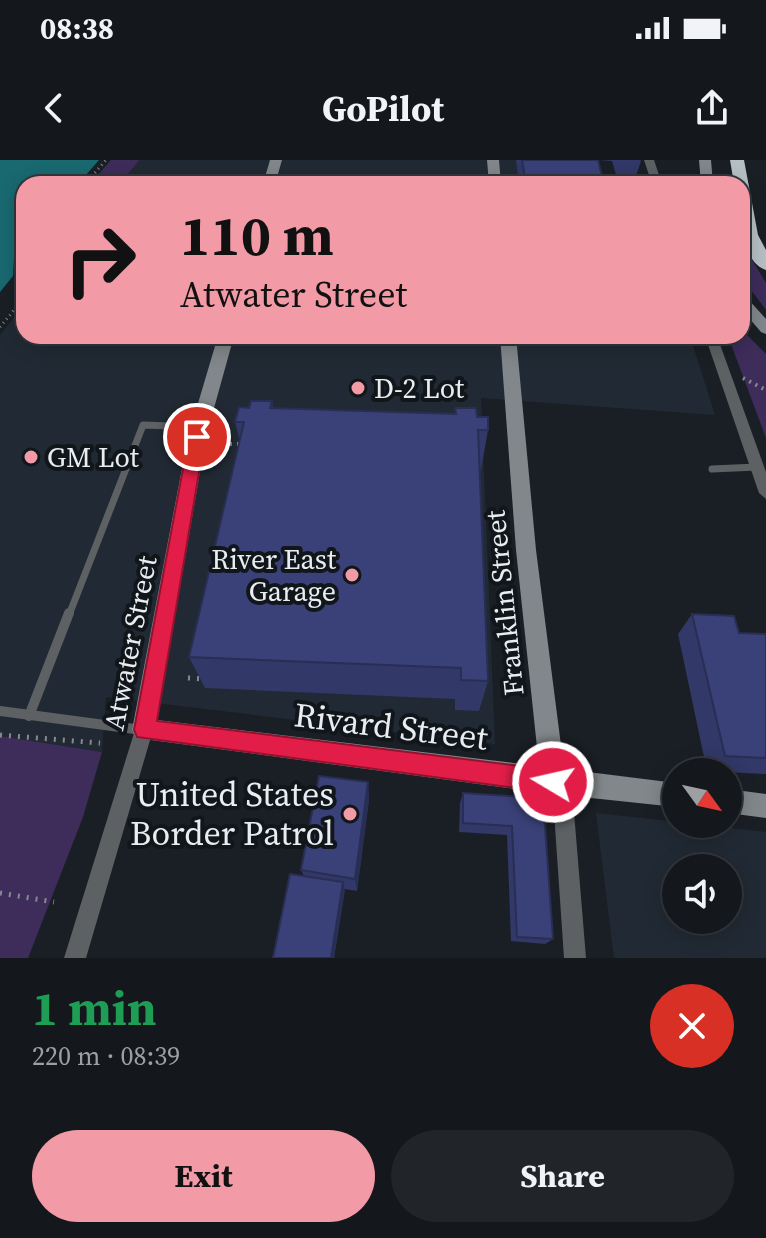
<!DOCTYPE html>
<html lang="en">
<head>
<meta charset="utf-8">
<style>
	:root { --surface:#14171c; --page:#212429; --text:#f1f3f6; --muted:#9d9fa3; --line:#33363b; --accent:#f39aa7 }
	body { margin:0; font-family:"Source Serif 4",serif; background:var(--page); color:var(--text); height:100vh; display:flex; flex-direction:column; font-size:30px; white-space:nowrap }
	* { box-sizing:border-box; margin:0 }
	p { font-size:26px; color:var(--muted) }
	.icon { flex:none; width:44px; height:44px; fill:none; stroke:currentColor; stroke-width:2; stroke-linecap:round; stroke-linejoin:round }
	.map { position:relative; height:798px; overflow:hidden }
	.drawer { display:flex; flex-direction:column; background:var(--surface); flex:1 }
	.drawer>* { flex:none }
	.top-card { position:absolute; left:16px; top:16px; width:734px; height:168px; border-radius:24px; box-shadow:0 4px 20px #0003,0 0 0 2px var(--line); background:#f39aa7; color:#111; overflow:hidden }
	.needle { width:52px; rotate:123deg }
	.controls { position:absolute; left:662px; top:598px; display:grid; gap:16px }
	.controls a { display:grid; place-items:center; width:80px; height:80px; border-radius:50%; background:var(--surface); box-shadow:0 4px 20px #0003,0 0 0 2px var(--line); font-size:40px }
	.pin { position:absolute; display:grid; place-items:center; width:68px; height:68px; color:#fff; margin:-34px; border:4px solid #fff; border-radius:50%; box-shadow:0 2px 8px #0007 }
	.me { position:absolute; width:88px; margin:-44px; rotate:279deg; stroke-linejoin:round; filter:drop-shadow(0 0 6px #0008) }
	.turn { display:flex; align-items:center; gap:28px; height:168px; padding:0 32px; font-size:36px }
	.turn .icon { width:104px; height:104px; stroke-width:2.5 }
	.turn b { display:block; font-size:56px; line-height:68px }
	.round { display:grid; place-items:center; flex:none; width:84px; height:84px; border-radius:42px; background:var(--page) }
	.head { display:flex; align-items:center; justify-content:space-between; height:136px; padding:0 32px }
	h1 { font-size:48px; font-weight:700; line-height:60px; color:#1e9e55 }
	.cta { display:flex; gap:16px; margin-top:auto; padding:16px 32px }
	.cta a { flex:1; height:92px; border-radius:48px; background:var(--accent); color:#111; font-size:32px; font-weight:700; line-height:92px; text-align:center }
	.cta a+a { background:var(--page); color:var(--text) }
	.status { display:flex; justify-content:space-between; align-items:center; height:56px; padding:0 40px; background:var(--surface); direction:ltr }
	.status svg { height:22px; fill:currentColor }
	header { display:flex; justify-content:space-between; align-items:center; height:104px; padding:0 32px; background:var(--surface); font-size:36px; font-weight:700 }
	.map>svg:first-child { display:block }
	.built { fill:#212a34; fill-rule:evenodd }
	.green { fill:#3e2c5b }
	.water { fill:#196971 }
	.lines { fill:none; stroke-linecap:round; stroke-linejoin:round }
	.path-far2 { stroke:#868a8f; stroke-width:3; stroke-dasharray:1 4; stroke-linecap:butt }
	.path-far1 { stroke:#868a8f; stroke-width:4; stroke-dasharray:2 5; stroke-linecap:butt }
	.path { stroke:#868a8f; stroke-width:5; stroke-dasharray:2 7; stroke-linecap:butt }
	.lane-far1 { stroke:#5d6163; stroke-width:7 }
	.lane { stroke:#5d6163; stroke-width:10 }
	.street { fill:#5d6163; fill-rule:evenodd }
	.secondary { fill:#81878a; fill-rule:evenodd }
	.highway { fill:#b6c0c4; fill-rule:evenodd }
	.wall { fill:#323867 }
	.shaded-wall { fill:#292e54 }
	.building { fill:#3a4178; stroke:#292e54; stroke-width:2 }
	.route { fill:#e11d48; stroke:#92132f; stroke-width:2 }
	.poi-dot { fill:#f39aa7; stroke:#11161b; stroke-width:3 }
	.labels { text-anchor:middle; dominant-baseline:central; stroke-width:8; stroke-linejoin:round; paint-order:stroke }
	.poi-label { font-size:28px; fill:#e9edf1; stroke:#11161b; text-anchor:start }
	.street-label { font-size:28px; fill:#e9edf1; stroke:#11161b }
	.near-street-label { font-size:34px; fill:#e9edf1; stroke:#11161b }
	.near-poi-label { font-size:34px; fill:#e9edf1; stroke:#11161b; text-anchor:end }
</style>
</head>
<body>
<div class="status"><b>08:38</b><svg viewBox="0 0 49 12"><path d="M0 12V9h3v3zM5 12V6h3v6zM10 12V3h3v9zM15 12V0h3v12zM26 1h20v11H26zM47 4h2v5h-2z"/></svg></div>
<header><svg class="icon" aria-label="back" viewBox="0 0 24 24"><path d="M15 5l-7 7 7 7"/></svg>GoPilot<svg class="icon" aria-label="share" viewBox="0 0 24 24"><path d="M12 15V3M7 8l5-5 5 5M5 13v7h14v-7"/></svg></header>
<div class="map">
<svg width="766" height="798" viewBox="0 0 766 798">
	<rect width="100%" height="100%" fill="#1a1f25"/>
	<g class="built">
		<path d="M111,0H593L597,18L639,20L640,24H90Z"/>
		<path d="M24,145V176H690L715,255L481,238L495,584L106,537L102,592L0,576V175Z"/>
		<path d="M596,653L766,672V798H614ZM728,708V760H676V708Z"/>
	</g>
	<g class="green">
		<path d="M111,0H139L120,24H90Z"/>
		<path d="M742,83L766,123V150L742,118Z"/>
		<path d="M742,170L766,194V278L728,176H742Z"/>
		<path d="M0,576L102,592L83,657L28,798H0Z"/>
	</g>
	<path class="water" d="M0,0H99L78,24H24V86L14,98L13,116L0,132Z"/>
	<g class="lines">
		<g class="path-far2">
			<path d="M85,24L106,0"/>
			<path d="M0,167L24,138V94"/>
		</g>
		<g class="path-far1">
			<path d="M743,218L766,230"/>
			<path d="M223,284H241"/>
		</g>
		<g class="path">
			<path d="M188,518L205,519"/>
			<path d="M0,575L100,583"/>
			<path d="M0,733L54,742"/>
		</g>
		<g class="lane-far1">
			<path d="M712,309L757,307"/>
			<path d="M69,455L143,265L200,267"/>
		</g>
		<g class="lane">
			<path d="M0,551L142,570"/>
			<path d="M29,556L69,453"/>
		</g>
		<g class="street">
			<path d="M644,0H654L662,24H652Z"/>
			<path d="M705,176H717L766,312V339L759,333Z"/>
			<path d="M144,561L151,564L153,570L86,798H64L135,570L137,564Z"/>
			<path d="M553,612L560,615L574,652L586,798H564L554,652L543,622L546,615Z"/>
		</g>
		<g class="secondary">
			<path d="M270,0H282L275,24H263Z"/>
			<path d="M487,0H499L501,24H489Z"/>
			<path d="M699,0H711L713,24H701Z"/>
			<path d="M742,137L747,138L766,159V174L761,172L742,150Z"/>
			<path d="M218,176H234L206,277L157,560L539,606L516,390L500,176H516L536,390L564,609L676,623V647L553,634L136,578L132,570L188,277Z"/>
			<path d="M728,629L766,634V658L728,653Z"/>
		</g>
		<path class="highway" d="M730,0H744L758,75L766,90V110C738,101 742,47 742,24H734Z"/>
	</g>
	<g class="wall">
		<path d="M516,0H598L604,24H519Z"/>
		<path d="M600,0H640L641,1L635,19L617,18L612,1Z"/>
		<path d="M272,241L273,248L455,254V248L477,257L488,270L481,310H480L488,521L479,551L455,550V539L205,528L189,497L240,281L235,262L249,248Z"/>
		<path d="M692,454L739,473L766,474V614L707,611L678,474Z"/>
		<path d="M368,622L369,640L357,731L345,729L334,798H273L304,716L301,710Z"/>
		<path d="M463,633L543,638L553,779L545,784L511,781L507,675L459,672L460,643Z"/>
	</g>
	<g class="shaded-wall">
		<path d="M368,622L369,640L357,731L355,719Z"/>
		<path d="M343,722L345,729L334,798H331Z"/>
	</g>
	<g class="building">
		<path d="M522,0H598L604,24H526Z"/>
		<path d="M251,241H272L270,248L456,254L455,248H476L477,257H488V270H478L488,521L461,520V508L189,497L244,262H235L239,247L249,248Z"/>
		<path d="M692,454L734,456L739,473L766,474V598L725,596Z"/>
		<path d="M319,616L368,622L355,719L301,710Z"/>
		<path d="M463,633L543,638L553,779L517,777L512,666L463,663Z"/>
		<path d="M290,714L343,722L331,798H273Z"/>
	</g>
	<path class="route" d="M197,271L205,277L157,561L553,610L561,614L564,622L561,629L553,633L137,577L134,570L189,277Z"/>
	<g class="poi-dot">
		<circle cx="358" cy="228" r="8"/>
		<circle cx="31" cy="297" r="8"/>
		<circle cx="352" cy="415" r="8"/>
		<circle cx="350" cy="654" r="8"/>
	</g>
	<g class="labels">
		<g class="poi-label">
			<text x="374" y="228">D-2 Lot</text>
			<text x="47" y="297">GM Lot</text>
			<text x="336" y="399" text-anchor="end">River East<tspan x="336" dy="32">Garage</tspan></text>
		</g>
		<g class="street-label">
			<text transform="translate(504 443) rotate(-96)">Franklin Street</text>
			<text transform="translate(130 483) rotate(-79)">Atwater Street</text>
		</g>
		<g class="near-street-label">
			<text transform="translate(391 566) rotate(7)">Rivard Street</text>
		</g>
		<g class="near-poi-label">
			<text x="334" y="634">United States<tspan x="334" dy="39">Border Patrol</tspan></text>
		</g>
	</g>
</svg>
<div class="controls">
<a><svg class="needle" viewBox="-14 -14 28 28"><path d="M0-13l5 13h-10z" fill="#e53935"/><path d="M0 13l5-13h-10z" fill="#9d9fa3"/></svg></a>
<a><svg class="icon" aria-label="sound" viewBox="0 0 24 24"><path d="M4 9h4l5-4v14l-5-4H4zM17 9q2 3 0 6"/></svg></a>
</div>
<div class="pin" style="left:197px;top:277px;background:#d93025"><svg class="icon" aria-label="arrive" viewBox="0 0 24 24"><path d="M6 21V4h12l-3 4 3 4H6"/></svg></div>
<svg class="me" style="left:553px;top:622px" viewBox="-20 -20 40 40"><circle r="17" fill="#e11d48" stroke="#fff" stroke-width="3"/><path d="M0-11L8 9 0 5-8 9z" fill="#fff"/></svg>
<div class="top-card">
<div class="turn"><svg class="icon" aria-label="right" viewBox="0 0 24 24"><path d="M7 20v-9h11M14 6l5 5-5 5"/></svg><div><b>110 m</b>Atwater Street</div></div>
</div>
</div>
<section class="drawer">
<div class="head"><div><h1>1 min</h1><p>220 m · 08:39</p></div><a class="round" style="background:#d93025;color:#fff"><svg class="icon" aria-label="close" viewBox="0 0 24 24"><path d="M6 6l12 12M18 6L6 18"/></svg></a></div>
<div class="cta"><a>Exit</a><a>Share</a></div>
</section>
</body>
</html>
